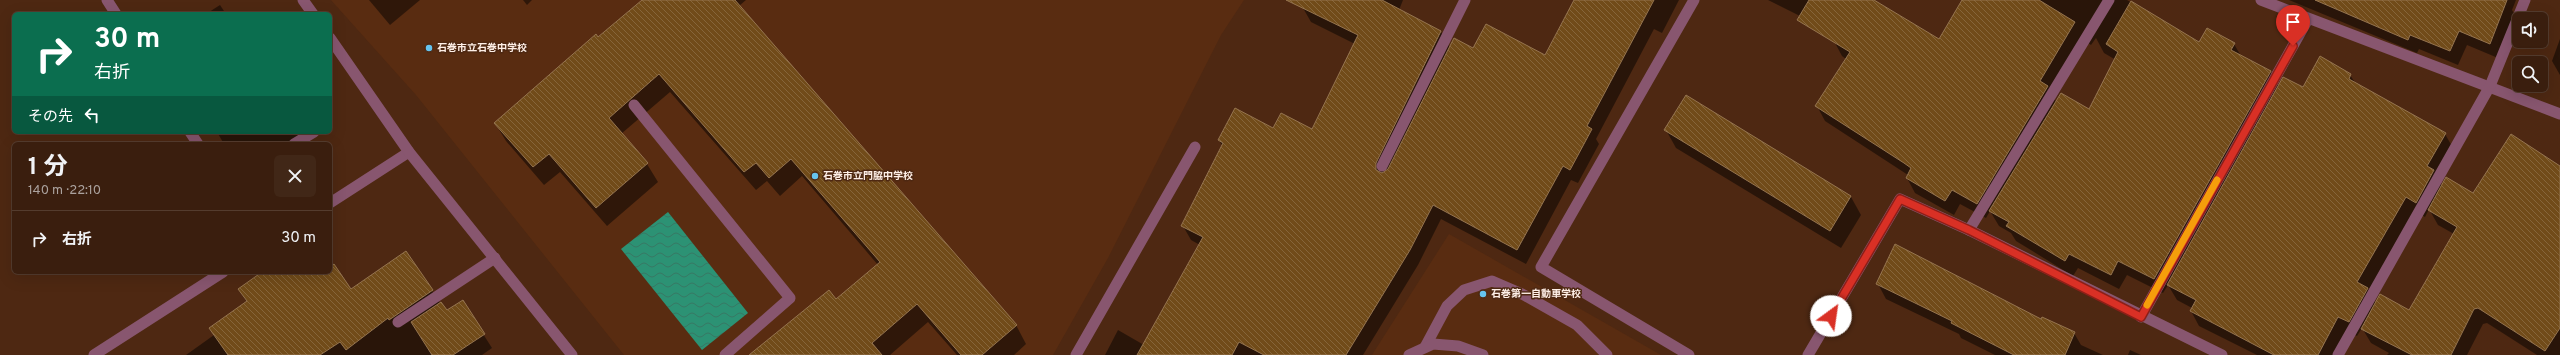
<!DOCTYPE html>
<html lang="ja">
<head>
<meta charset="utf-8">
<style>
	:root { --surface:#3a1e0e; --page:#412717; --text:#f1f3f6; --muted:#aba29e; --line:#543c2e }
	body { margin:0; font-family:Overpass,"Noto Sans JP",sans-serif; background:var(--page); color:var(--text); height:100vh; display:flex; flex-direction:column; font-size:15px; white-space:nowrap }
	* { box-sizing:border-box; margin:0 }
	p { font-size:13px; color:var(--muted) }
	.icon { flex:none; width:22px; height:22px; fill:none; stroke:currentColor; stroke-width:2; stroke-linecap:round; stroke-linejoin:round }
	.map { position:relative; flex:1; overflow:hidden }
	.side { position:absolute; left:12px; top:142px; width:320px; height:132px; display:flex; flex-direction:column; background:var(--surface); border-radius:6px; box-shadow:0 4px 16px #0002,0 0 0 1px var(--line) }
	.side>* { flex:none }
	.top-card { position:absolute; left:12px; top:12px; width:320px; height:122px; border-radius:6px; box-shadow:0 4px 16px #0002,0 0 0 1px var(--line); background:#0b6e4f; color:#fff; overflow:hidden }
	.fabs { position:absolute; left:2512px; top:12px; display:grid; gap:8px }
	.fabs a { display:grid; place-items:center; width:36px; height:36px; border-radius:6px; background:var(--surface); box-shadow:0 4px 16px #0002,0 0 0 1px var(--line); font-size:20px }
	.pin { position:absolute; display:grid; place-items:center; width:34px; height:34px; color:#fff; margin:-41px -17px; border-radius:50% 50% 50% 0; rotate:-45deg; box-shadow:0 0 4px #0007 }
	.pin .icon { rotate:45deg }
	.me { position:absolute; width:44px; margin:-22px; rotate:31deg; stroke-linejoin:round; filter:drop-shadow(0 0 3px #0008) }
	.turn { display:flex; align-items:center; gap:14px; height:84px; padding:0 16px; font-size:18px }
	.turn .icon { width:52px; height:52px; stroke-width:2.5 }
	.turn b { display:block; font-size:28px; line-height:34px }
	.then { display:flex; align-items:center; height:38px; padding:0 16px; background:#0003; gap:8px; font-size:15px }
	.round { display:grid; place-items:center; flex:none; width:42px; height:42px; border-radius:6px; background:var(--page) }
	.summary { display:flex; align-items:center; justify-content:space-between; height:68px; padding:0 16px }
	h1 { font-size:24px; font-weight:700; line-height:30px }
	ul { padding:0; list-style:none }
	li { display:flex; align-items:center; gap:12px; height:56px; padding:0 16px; border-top:1px solid var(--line) }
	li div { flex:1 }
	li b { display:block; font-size:15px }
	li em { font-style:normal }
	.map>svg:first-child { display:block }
	.built { fill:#592c11 }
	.water { fill:url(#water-waves) }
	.shadow { fill:#0007; fill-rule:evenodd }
	.building { fill:url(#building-back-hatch); stroke:#95744f }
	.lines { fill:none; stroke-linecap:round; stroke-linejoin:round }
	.service { stroke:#88566f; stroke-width:11 }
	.minor { stroke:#88566f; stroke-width:11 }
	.tertiary { stroke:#88566f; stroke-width:11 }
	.route-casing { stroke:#8d1f18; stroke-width:10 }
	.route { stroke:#d93025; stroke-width:7 }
	.slow { stroke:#f59e0b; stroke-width:7 }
	.poi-dot { fill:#66c4ef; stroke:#4e2812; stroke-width:1.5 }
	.labels { text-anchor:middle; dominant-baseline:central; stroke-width:3; stroke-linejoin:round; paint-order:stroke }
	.poi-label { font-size:10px; font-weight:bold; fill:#feefe7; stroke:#4e2812; text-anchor:start }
</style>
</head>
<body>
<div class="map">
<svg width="2560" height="355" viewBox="0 0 2560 355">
	<defs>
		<pattern id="water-waves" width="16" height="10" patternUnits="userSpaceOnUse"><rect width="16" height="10" fill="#2c9274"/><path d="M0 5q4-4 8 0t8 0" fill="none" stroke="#377864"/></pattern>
		<pattern id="building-back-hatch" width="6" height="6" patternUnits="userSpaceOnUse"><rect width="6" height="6" fill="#714b19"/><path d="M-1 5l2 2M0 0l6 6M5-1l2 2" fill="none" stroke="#86653a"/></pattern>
	</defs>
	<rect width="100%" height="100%" fill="#4e2812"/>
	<g class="built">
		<path d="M331,0H1244L1221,35L1108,258L1053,355H624L416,95Z"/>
		<path d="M1449,234L1661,355H1372Z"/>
	</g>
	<path class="water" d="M668,212L748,313L702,350L621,249Z"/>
	<g class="shadow">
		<path d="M369,0H420L390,25Z"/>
		<path d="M523,0H532L527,5Z"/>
		<path d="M643,0H746L739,6L1016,325L1026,344L1014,355H957L928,322L890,355H751L836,300L878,265L802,176L780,196L767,181L756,190L670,92L621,134L647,164L658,182L607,226L560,172L544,185L506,141L495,123Z"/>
		<path d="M1307,0H1403L1399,10L1441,32L1450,48L1546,57L1574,0H1679L1662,33L1654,29L1596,139L1599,144L1578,183L1571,180L1526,264L1441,219L1418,265L1363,355H1105L1118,330L1144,345L1200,245L1191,240L1183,226L1223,147L1219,140L1273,129L1312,131L1355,44L1311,22L1303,8Z"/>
		<path d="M1768,0H1816L1806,19Z"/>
		<path d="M1858,0H1873L1939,40L1963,0H2127L2200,43L2234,44L2241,56L2270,72L2279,87L2303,89L2350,75L2356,84L2445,134L2453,148L2437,178L2442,186L2473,195L2560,167V355H2537L2487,323L2483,324L2467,355H2387L2389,353L2371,343L2362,328L2357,336L2347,331L2334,355H2257L2199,326L2191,311L2192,308L2177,300L2168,285L2163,293L2127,275L2119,289L2078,268L2073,276L2016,241L2011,233L1999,226L1990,211L1986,218L1960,204L1954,215L1915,193L1907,178L1908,175L1825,121L1817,106L1846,59L1842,56L1834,41ZM2096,38L2104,53L2116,60L2090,110L2056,102L2051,92L2083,39L2091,45ZM2429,209L2438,225L2454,234L2410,311L2376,304L2369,291L2415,211L2425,217Z"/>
		<path d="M2289,0H2516L2512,10L2515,15L2498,58L2467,45L2458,65L2419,49L2417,53Z"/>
		<path d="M220,5L226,14H206Z"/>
		<path d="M2560,39V75L2552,61Z"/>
		<path d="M1686,96L1851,197L1861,215L1841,248L1676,148L1666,130Z"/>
		<path d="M217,132H300L306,142L224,144Z"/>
		<path d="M406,252L446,312L462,301L492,348L482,355H186L214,335L210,329L247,302L239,290L271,272H330V268L351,290Z"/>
		<path d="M1878,284L2042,320L2074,333L2081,345L2103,355H1995L1961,338L1959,334L1886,299Z"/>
		<path d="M2130,350L2141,355H2128Z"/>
	</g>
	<g class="building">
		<path d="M642,0H735L1017,325L982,355H961L917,304L872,343L882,355H749L829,290L836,299L880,262L791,159L769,178L756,163L744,172L659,74L609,118L648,163L596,208L549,154L533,167L494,123L596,34L598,37Z"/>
		<path d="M1286,0H1382L1441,31L1376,163V170L1382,173L1388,169L1454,38L1473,48L1486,24L1545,55L1574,0H1654L1587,126L1592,129L1570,170L1563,166L1517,250L1433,205L1410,250L1346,355H1264L1239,342L1232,355H1137L1203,237L1181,226L1223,143L1218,140L1235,108L1273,128L1281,113L1312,129L1358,35Z"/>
		<path d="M1809,0H1874L1939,39L1962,0H2039L2075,22L2040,81L2048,86L1977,204L1952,190L1945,201L1906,178L1911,168L1904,163L1815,106L1850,52L1797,20Z"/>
		<path d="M2315,0H2507L2490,44L2459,31L2450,51L2410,35L2408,40Z"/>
		<path d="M2131,1L2199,42L2207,28L2235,43L2231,50L2271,71L2154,279L2118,261L2111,275L2069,254L2065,261L2006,226L2009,222L1989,211L2061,93L2089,109L2118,52L2106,44Z"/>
		<path d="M2320,56L2351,74L2349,79L2446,133L2427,166L2434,170L2416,203L2406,197L2357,282L2368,288L2349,322L2338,317L2318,355H2274L2190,311L2196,300L2167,285L2283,77L2303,87Z"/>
		<path d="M1686,95L1851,196L1830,231L1664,130Z"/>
		<path d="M2511,134L2560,166V328L2545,351L2478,308L2474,309L2451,355H2412L2361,329L2380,294L2409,310L2457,227L2428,210L2446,177L2473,193Z"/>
		<path d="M1895,244L2041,319L2042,317L2075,332L2065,355H2014L1951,323L1952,321L1876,284Z"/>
		<path d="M406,251L433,290L389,320L388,318L346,350L340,342L320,355H228L209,328L247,301L238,289L262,272H330V267L334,264L351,289Z"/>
		<path d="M463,300L485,334L453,355H432L411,322L441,302L447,310Z"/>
	</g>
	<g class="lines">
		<g class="service">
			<path d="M107,0L116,14"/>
			<path d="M634,105L790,298L725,355"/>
			<path d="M190,132L198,144"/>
			<path d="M294,144L314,132"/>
			<path d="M1382,166L1465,0"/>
			<path d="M1425,347L1447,306L1464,290L1492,281L1524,295L1577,325L1607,355"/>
			<path d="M1076,355L1195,147"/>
			<path d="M1409,355L1433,344L1458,346L1483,355"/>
		</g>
		<g class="minor">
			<path d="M2109,0L1969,230L2222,355"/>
			<path d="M2261,0L2560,114"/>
			<path d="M330,203L409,152"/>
			<path d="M2141,317L2308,19"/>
			<path d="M398,322L495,258"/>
			<path d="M94,355L223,272"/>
			<path d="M1689,355L1541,267L1694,0"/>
			<path d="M1808,355L1900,199L1969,230"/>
			<path d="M2338,355L2490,86L2525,0"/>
		</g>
		<g class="tertiary">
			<path d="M303,0L313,14"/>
			<path d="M330,38L409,152L572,355"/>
		</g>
	</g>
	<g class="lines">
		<g class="route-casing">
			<path id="route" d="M1831,316L1900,199L1969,230L2141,317L2293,46"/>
		</g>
		<use href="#route" class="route"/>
		<path class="slow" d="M2147,305L2217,180"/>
	</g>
	<g class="poi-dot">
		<circle cx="429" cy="48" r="4"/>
		<circle cx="815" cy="176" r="4"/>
		<circle cx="1483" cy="294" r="4"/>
	</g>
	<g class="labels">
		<g class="poi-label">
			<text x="437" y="48">石巻市立石巻中学校</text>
			<text x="823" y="176">石巻市立門脇中学校</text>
			<text x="1491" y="294">石巻第一自動車学校</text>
		</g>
	</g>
</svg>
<div class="fabs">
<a><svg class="icon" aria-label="sound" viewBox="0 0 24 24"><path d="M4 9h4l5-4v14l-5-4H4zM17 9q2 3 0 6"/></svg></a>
<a><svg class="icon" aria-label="search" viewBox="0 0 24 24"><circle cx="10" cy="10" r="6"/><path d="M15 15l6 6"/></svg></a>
</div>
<div class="pin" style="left:2293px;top:46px;background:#d93025"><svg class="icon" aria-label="arrive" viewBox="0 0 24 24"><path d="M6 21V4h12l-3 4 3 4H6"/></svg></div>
<svg class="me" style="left:1831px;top:316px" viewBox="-20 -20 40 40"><circle r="19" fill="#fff"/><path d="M0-13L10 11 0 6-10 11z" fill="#d93025"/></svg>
<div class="top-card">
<div class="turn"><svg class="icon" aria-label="right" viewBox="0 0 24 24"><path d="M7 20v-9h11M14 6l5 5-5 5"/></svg><div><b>30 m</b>右折</div></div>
<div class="then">その先<svg class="icon" aria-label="left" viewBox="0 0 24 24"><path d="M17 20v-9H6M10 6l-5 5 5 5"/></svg></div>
</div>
<section class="side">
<div class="summary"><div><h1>1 分</h1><p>140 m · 22:10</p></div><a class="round"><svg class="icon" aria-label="close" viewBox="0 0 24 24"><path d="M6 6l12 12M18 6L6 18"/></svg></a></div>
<ul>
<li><svg class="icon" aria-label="right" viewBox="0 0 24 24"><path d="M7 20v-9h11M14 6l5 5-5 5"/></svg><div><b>右折</b></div><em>30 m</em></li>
</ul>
</section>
</div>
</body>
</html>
